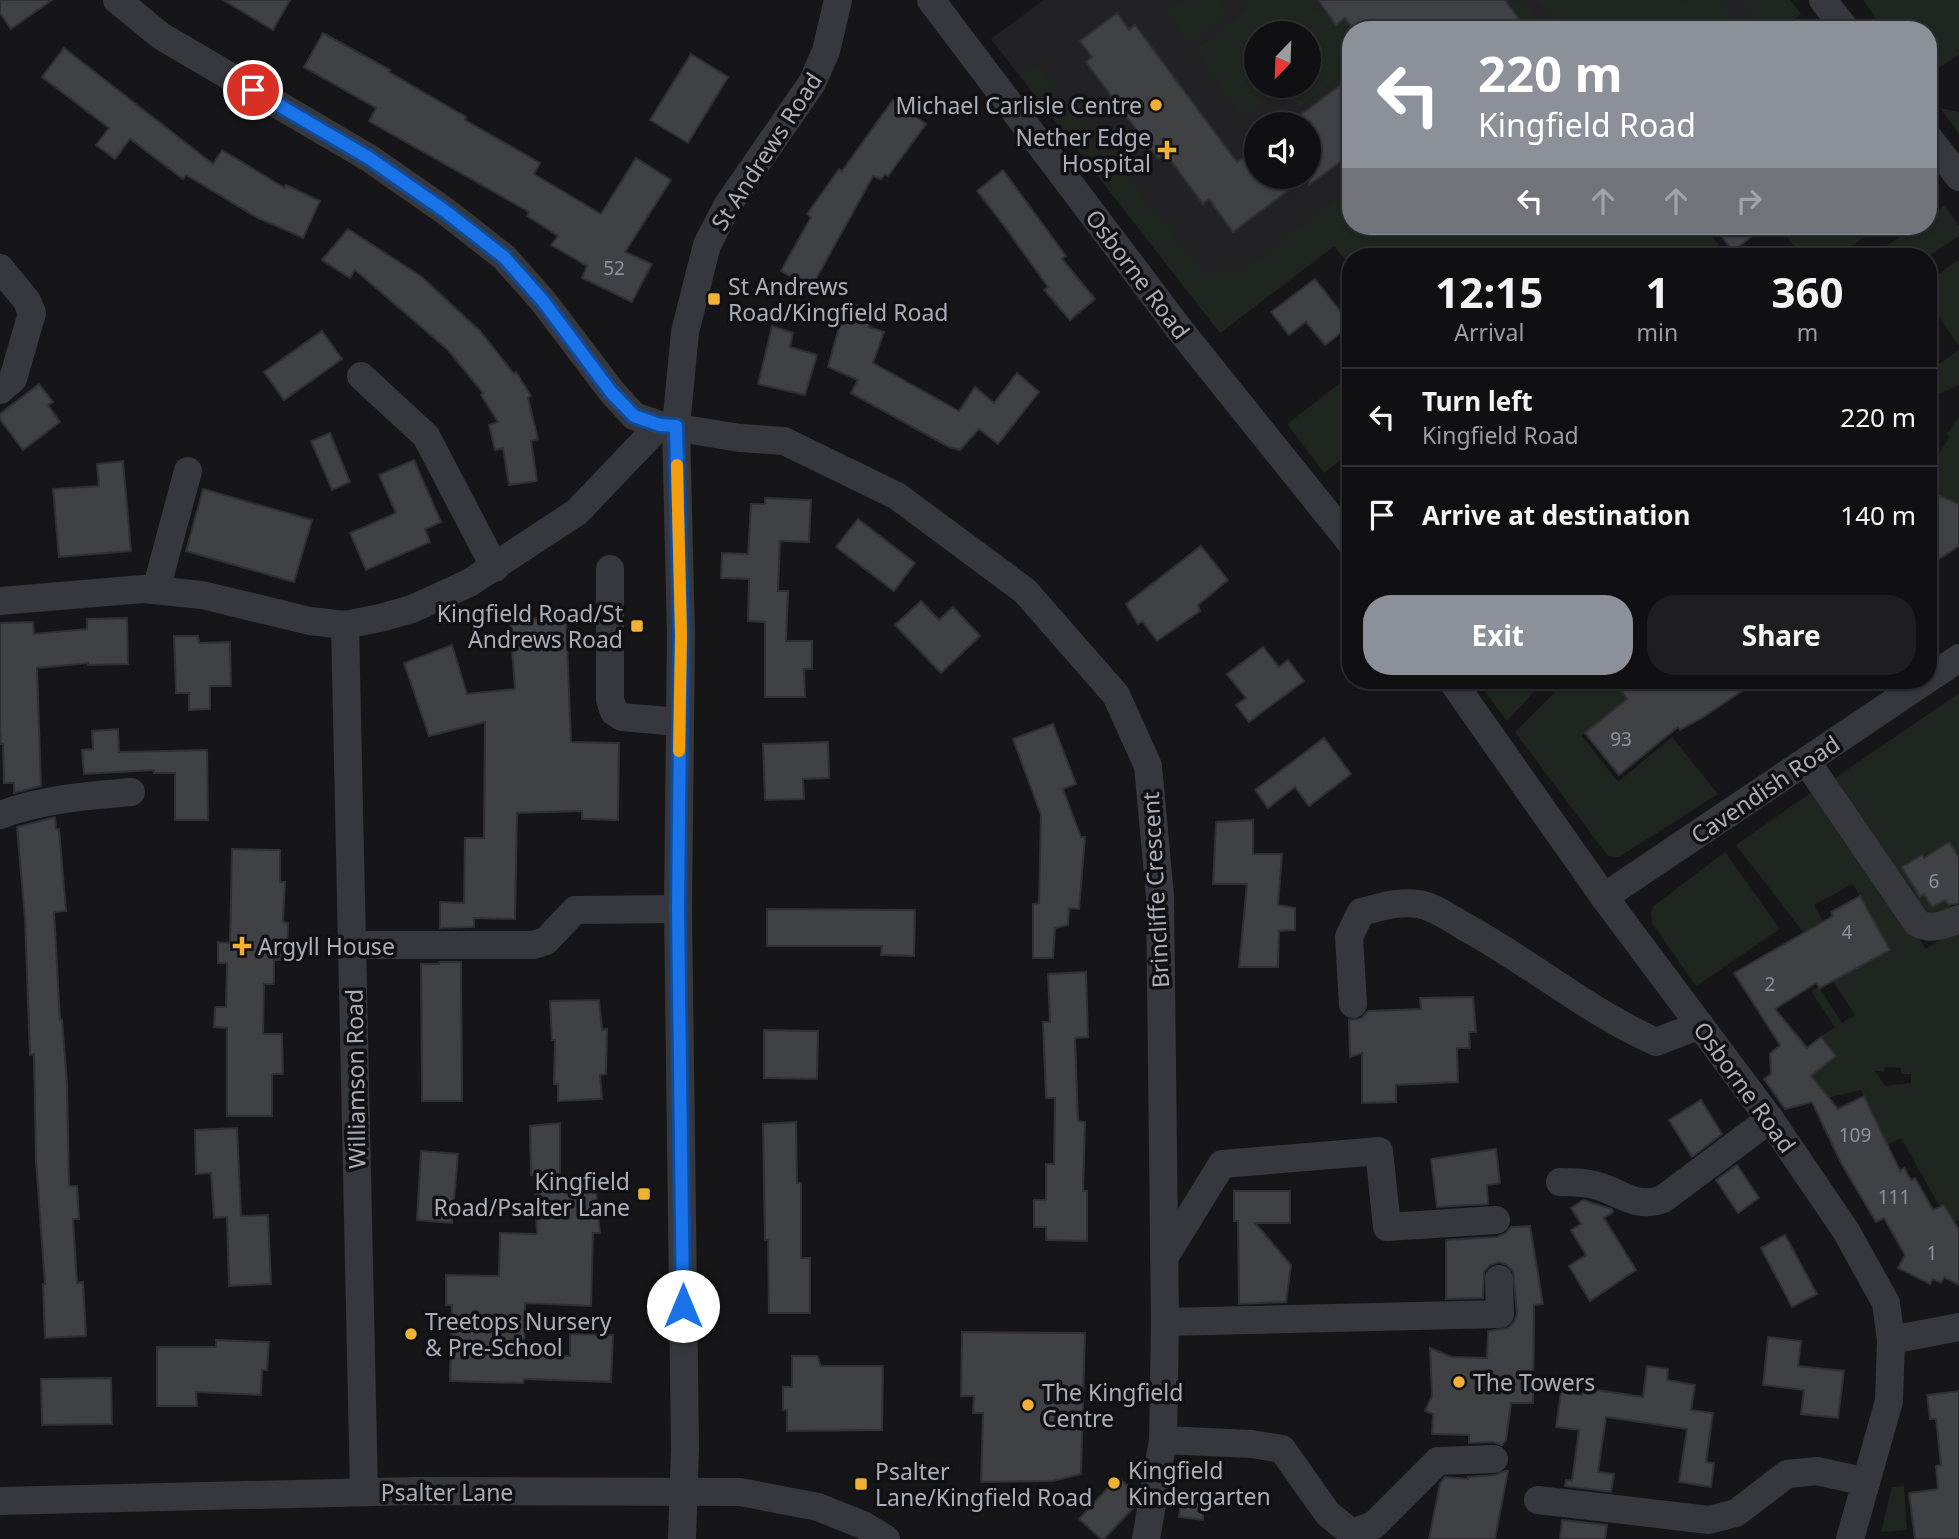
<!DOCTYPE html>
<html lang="en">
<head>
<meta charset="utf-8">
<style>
	:root { --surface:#101012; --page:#1e1e20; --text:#f1f3f6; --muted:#9c9d9f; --line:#303032; --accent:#8c9099 }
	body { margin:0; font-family:"Noto Sans",sans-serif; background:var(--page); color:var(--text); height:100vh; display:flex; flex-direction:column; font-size:26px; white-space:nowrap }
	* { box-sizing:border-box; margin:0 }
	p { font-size:23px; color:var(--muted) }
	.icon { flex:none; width:38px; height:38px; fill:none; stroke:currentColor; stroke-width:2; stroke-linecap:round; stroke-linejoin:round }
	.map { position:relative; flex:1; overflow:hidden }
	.panel { position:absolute; left:1342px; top:248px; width:595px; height:441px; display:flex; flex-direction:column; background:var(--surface); border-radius:28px; box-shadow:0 2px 5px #0004,0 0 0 2px var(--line) }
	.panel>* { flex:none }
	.guide { position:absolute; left:1342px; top:21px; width:595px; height:214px; border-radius:28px; box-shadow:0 2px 5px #0004,0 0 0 2px var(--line); background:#8c9099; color:#fff; overflow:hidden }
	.needle { width:46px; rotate:203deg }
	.fabs { position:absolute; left:1244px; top:21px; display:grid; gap:14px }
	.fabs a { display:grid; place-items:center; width:77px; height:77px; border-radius:50%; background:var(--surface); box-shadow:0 2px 5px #0004,0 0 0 2px var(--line); font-size:35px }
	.pin { position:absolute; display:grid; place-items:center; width:60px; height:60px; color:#fff; margin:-30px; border:4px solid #fff; border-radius:50%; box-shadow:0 2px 7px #0007 }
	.me { position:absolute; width:77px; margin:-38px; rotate:0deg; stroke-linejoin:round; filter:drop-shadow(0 0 5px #0008) }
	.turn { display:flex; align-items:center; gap:24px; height:147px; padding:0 21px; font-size:32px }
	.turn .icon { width:91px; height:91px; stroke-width:2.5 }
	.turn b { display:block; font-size:49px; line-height:60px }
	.lanes { display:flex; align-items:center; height:66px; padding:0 21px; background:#0003; justify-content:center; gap:35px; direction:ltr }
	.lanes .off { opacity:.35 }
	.eta { display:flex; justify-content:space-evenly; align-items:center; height:119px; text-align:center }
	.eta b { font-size:42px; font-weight:700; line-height:49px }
	.button { display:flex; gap:14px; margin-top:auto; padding:14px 21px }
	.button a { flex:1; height:80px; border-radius:28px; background:var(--accent); color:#fff; font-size:28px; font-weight:700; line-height:80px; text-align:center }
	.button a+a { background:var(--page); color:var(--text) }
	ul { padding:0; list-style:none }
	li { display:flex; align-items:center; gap:21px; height:98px; padding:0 21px; border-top:2px solid var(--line) }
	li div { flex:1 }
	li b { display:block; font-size:26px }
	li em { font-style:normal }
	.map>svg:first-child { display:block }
	.built { fill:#222225; fill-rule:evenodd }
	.green { fill:#1e261f; fill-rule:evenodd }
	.building { fill:#404145; stroke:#303034; stroke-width:2 }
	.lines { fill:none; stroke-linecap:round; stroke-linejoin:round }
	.minor { stroke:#37383d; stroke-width:28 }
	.route-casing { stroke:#114b97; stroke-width:18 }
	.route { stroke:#1a73e8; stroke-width:12 }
	.slow { stroke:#f59e0b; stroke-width:12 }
	.poi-dot { fill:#f2b134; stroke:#111113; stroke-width:2.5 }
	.labels { text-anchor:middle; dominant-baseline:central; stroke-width:7; stroke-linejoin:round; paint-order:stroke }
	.number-label { font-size:19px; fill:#8e929b }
	.poi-label { font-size:23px; fill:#a8adb8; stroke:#111113; text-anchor:start }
	.street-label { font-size:23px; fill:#a8adb8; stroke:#111113 }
</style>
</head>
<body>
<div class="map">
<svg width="1959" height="1539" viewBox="0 0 1959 1539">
	<rect width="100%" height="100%" fill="#161618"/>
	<path class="built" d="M1044,0H1790L1801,14L1779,30H1351V226H1361L1220,333L991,39ZM1256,33H1309V86H1256ZM1256,124H1309V177H1256Z"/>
	<g class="green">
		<path d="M1188,0H1219L1229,13L1190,44L1162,8Z"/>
		<path d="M1245,0H1309L1318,12L1322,9L1336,25L1345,18L1354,30H1351V48L1334,61L1344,73L1298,108L1283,88L1242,119L1194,51L1246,9ZM1256,33H1309V86H1256Z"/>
		<path d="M1537,0H1681L1684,3L1689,0H1720L1741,30H1565Z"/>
		<path d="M1740,0H1790L1801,14L1779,30H1749L1756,24Z"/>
		<path d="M1863,0H1959V55L1929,74L1928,30H1884Z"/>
		<path d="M1523,1L1532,8L1548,30H1527L1508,4Z"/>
		<path d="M1037,64L1203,271L1244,269L1351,187V226H1704L1728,257H1481L1474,249L1463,257H1351V267L1334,246L1220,333L1020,76Z"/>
		<path d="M1940,108L1959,112V134Z"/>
		<path d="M1945,205L1959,226V236L1928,257H1871L1915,226H1928L1929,217Z"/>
		<path d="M1779,226H1881L1835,257H1802Z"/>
		<path d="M1959,260V346L1929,303L1928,281Z"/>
		<path d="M1959,350V385L1941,393H1929V371Z"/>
		<path d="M1351,375V451L1324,473L1287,424Z"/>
		<path d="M1959,417V504L1934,493L1929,505V471L1949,437L1947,434Z"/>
		<path d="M1477,681H1544L1507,721Z"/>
		<path d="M1566,681H1607L1612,687L1617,684L1627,699L1582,736L1618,782L1672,737L1718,794L1619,857L1608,856L1515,732Z"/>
		<path d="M1959,693V857L1949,842L1924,857L1922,855L1902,868L1920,897L1924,894L1932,907L1945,900L1952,910L1922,921L1828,783Z"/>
		<path d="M1815,790L1926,949L1959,928V1220L1954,1222L1944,1205L1940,1207L1901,1138L1887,1145L1861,1090L1802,1104L1821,1088L1811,1076L1828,1047L1820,1037L1835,1027L1811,991L1819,987L1842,1023L1855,1015L1825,969L1858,967L1890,950L1853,884L1814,905L1823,921L1812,927L1818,937L1810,941L1736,845ZM1885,1067L1901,1068V1074H1911V1083L1885,1086L1875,1071L1884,1072Z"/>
		<path d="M1725,852L1780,929L1696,986L1652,923L1651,912L1654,906Z"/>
		<path d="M1904,1486L1907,1530L1881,1532L1892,1487Z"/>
	</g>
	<g class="building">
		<path d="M0,0H52L11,29L0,13Z"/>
		<path d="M223,0H290L273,30Z"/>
		<path d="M1318,0H1505L1527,30H1354L1345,18L1336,25Z"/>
		<path d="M1117,13L1129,30L1135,25L1237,162L1256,148V177H1306L1233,232L1209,199L1203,204L1165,153L1158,159L1086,62L1092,57L1080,41Z"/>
		<path d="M323,33L390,70L389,72L466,117L465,120L540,163L534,174L601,214L636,158L671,180L625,252L652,264L632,302L582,278L587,266L551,245L558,236L527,216L529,212L369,121L376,108L304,67Z"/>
		<path d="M64,48L213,164L222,150L285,188L286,185L320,201L303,238L256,217L186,175L183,179L130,139L115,159L96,145L109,128L42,77Z"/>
		<path d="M691,54L728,77L688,143L650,120Z"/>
		<path d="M1351,77V154L1309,185V124H1288Z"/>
		<path d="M893,100L926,124L888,176L885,174L881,179L873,176L811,288L781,271L811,217L807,214L839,169L842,171Z"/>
		<path d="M1003,170L1066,256L1062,259L1095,299L1070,320L1044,290L1048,287L1002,223L977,191Z"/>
		<path d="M1714,226H1765L1733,251Z"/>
		<path d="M348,229L422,277L480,331L514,374L516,372L531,396L528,398L538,439L531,441L537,481L509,485L503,448L495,450L489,425L498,422L481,395L483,393L448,350L355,270L350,278L322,260Z"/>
		<path d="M1315,279L1351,325L1325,345L1306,322L1289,335L1271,312Z"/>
		<path d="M846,302L873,310L869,327L884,332L873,363L959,411L975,387L994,403L1017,373L1039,392L998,444L979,429L960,450L949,447L851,393L858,380L828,367Z"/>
		<path d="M772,326L793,333L790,347L817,355L805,395L758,384Z"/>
		<path d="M322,331L342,359L284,400L264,372Z"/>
		<path d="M39,384L53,402L48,405L60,422L23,450L0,419V414Z"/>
		<path d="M330,433L350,482L332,490L311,441Z"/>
		<path d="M414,460L441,522L425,529L430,542L366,570L350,533L396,513L379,475Z"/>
		<path d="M123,461L131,551L59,557L53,489L99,486L97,464Z"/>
		<path d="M203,489L312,520L294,582L186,551Z"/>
		<path d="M1928,491L1959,504V546L1928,566Z"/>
		<path d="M765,498L811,500L809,542L780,541L778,591H788L786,641H812V669H804L805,697H765V622L748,621L749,579L721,578L722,553L748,554L751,504H765Z"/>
		<path d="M858,519L915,563L894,591L836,547Z"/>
		<path d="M1201,546L1228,580L1198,605L1200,611L1157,641L1142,621L1138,624L1126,604Z"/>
		<path d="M921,601L939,620L953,607L980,636L941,673L895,625Z"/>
		<path d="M566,617L571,742L619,743L618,820L582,819V811L517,813L515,919L474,918V927L440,928V902L464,903L465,838H484L485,722L429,736L404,663L452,645L467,694L515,689L510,619Z"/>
		<path d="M127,618L128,664L88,665V663L37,668L41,786L14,793V783H4L3,744H1L0,725V623L33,622L34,634L87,629V619Z"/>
		<path d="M174,636H198L199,643L230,642L231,686H210V709L189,710V693H176Z"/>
		<path d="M1263,647L1279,667L1288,660L1304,681L1249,722L1236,705L1246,698L1227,674Z"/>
		<path d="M1632,681H1643L1649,689L1662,681H1757L1702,718L1680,730L1678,727L1619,775L1585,733L1627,699L1620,689Z"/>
		<path d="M1053,724L1076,784L1063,789L1081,837H1085L1079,909L1069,908L1068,925L1055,928L1053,958H1033V904L1039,903L1041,815L1013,739Z"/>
		<path d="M118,729L119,752L207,750L208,820H175V773H154V770L84,774L82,750L93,749L92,731Z"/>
		<path d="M1324,738L1351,774L1309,806L1295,787L1268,808L1255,790Z"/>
		<path d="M828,742L829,778L803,779L804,799L765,800L763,744Z"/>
		<path d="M55,817L56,829H59L66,911L54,912L60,1020H62L67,1084L69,1186H77L79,1219H73L77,1283L83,1282L86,1336L45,1338L43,1284H45L36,1161L34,1054L30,1055L25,919L17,827Z"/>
		<path d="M1253,820V854H1282L1278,905L1295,908V930L1279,931L1278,967H1239L1247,884H1213L1216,822Z"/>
		<path d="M1949,842L1959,857V903L1949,905L1945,900L1932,907L1924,894L1920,897L1902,867L1922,855L1924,858Z"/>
		<path d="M232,849L280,850V882H285L283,922L288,923L287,960H274V984H264L263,1034H282L283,1074H272V1116H227V1028L214,1027L215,1007H226L227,963H218V942L230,943Z"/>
		<path d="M1860,896L1890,950L1820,988L1816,983L1775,1009L1807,1048L1821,1037L1836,1056L1811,1076L1838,1109L1864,1096L1900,1171L1904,1168L1911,1180L1915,1178L1933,1210L1944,1205L1959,1230V1285L1944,1277L1941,1283L1933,1279L1930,1284L1898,1268L1905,1255L1884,1218L1876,1222L1841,1163L1812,1102L1785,1109L1764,1079L1771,1074L1770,1054L1780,1045L1734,973L1833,916L1831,912Z"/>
		<path d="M767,909L915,910L914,956L881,955L882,946H767Z"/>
		<path d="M439,962H461L462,1101H422L421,964H439Z"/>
		<path d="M1086,972L1088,1037L1075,1038L1078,1121L1085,1122L1083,1191H1087V1241L1046,1240V1227H1034V1200H1046V1164H1054L1055,1098H1046L1043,1022H1050L1048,974Z"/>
		<path d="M1473,997L1476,1032H1469L1470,1048H1457L1458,1082L1396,1085V1102L1362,1103V1053L1350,1057L1349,1020L1362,1018L1368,1011L1421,1009L1420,998Z"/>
		<path d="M599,1000L602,1030L607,1029L606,1074L600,1075L602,1099L558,1101V1084H554L555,1040H552L550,1001Z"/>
		<path d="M764,1030L818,1031L817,1079L764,1078Z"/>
		<path d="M1701,1100L1722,1134L1692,1157L1669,1120Z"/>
		<path d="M796,1122L797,1183H801V1258H810V1313H769L768,1240H765L763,1124Z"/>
		<path d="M560,1123V1182L595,1180L600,1233H593L591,1306L525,1303L524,1354L570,1356V1334L613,1335L611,1382L524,1379L523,1383L450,1381L452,1305H446V1275L499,1276L500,1233L537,1234L534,1175H531L530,1126Z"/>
		<path d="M237,1128L241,1216L268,1215L271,1284L229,1286L227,1217L214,1218L211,1173L196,1174L195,1130Z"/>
		<path d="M1496,1149L1500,1183L1487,1185L1488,1204L1437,1207L1431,1159Z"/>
		<path d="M421,1151L458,1154L452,1223L417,1220Z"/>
		<path d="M1737,1165L1759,1198L1738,1213L1716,1180Z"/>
		<path d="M1234,1191H1290V1223H1255L1291,1265L1286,1302L1239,1304L1238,1221H1234Z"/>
		<path d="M1583,1200L1612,1209L1613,1212L1604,1218L1636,1270L1590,1301L1569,1266L1586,1255L1571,1230L1581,1224L1571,1208Z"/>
		<path d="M1530,1226L1543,1304L1534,1305L1533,1403H1511L1506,1440L1502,1445L1493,1442L1469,1443V1435L1432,1434L1433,1414L1425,1411L1432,1396L1430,1348L1452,1357L1487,1358L1488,1331L1508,1328L1514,1322L1517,1314L1513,1271L1507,1265L1499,1262L1490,1265L1484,1272L1483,1298L1446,1299V1240L1497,1237L1506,1233L1511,1227Z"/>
		<path d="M1785,1235L1817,1294L1792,1307L1761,1248Z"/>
		<path d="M962,1332L1085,1333L1081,1474L1053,1481L981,1482L983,1413H973L974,1396H961Z"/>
		<path d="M1768,1337L1801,1341L1798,1366L1844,1371L1838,1418L1801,1414L1804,1390L1763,1385Z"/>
		<path d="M216,1340L269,1342L267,1370H262L261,1395L196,1392L197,1406H157V1347H216Z"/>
		<path d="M792,1356H817L821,1366H883L882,1430L787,1431V1410H783V1387H792Z"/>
		<path d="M1647,1366L1668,1369L1667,1380L1695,1385L1691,1410L1713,1413L1706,1462L1714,1463L1711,1487L1679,1482L1687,1429L1606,1417L1598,1472L1614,1474L1611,1492L1565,1486L1566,1480L1572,1481L1579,1430L1556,1427L1561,1392L1582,1395L1583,1388L1643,1397Z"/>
		<path d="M111,1378L112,1424L42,1425L41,1379Z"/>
		<path d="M1959,1391V1539H1915L1909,1493L1938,1489L1936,1466L1941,1465L1936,1419H1930L1927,1395Z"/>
		<path d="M1505,1471H1508L1495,1539H1429L1440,1483L1445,1477L1468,1479V1477L1495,1475Z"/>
		<path d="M1118,1477L1137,1494L1135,1506L1104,1539H1101L1079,1519Z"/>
		<path d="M1182,1493L1205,1494L1203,1520L1179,1517Z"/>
		<path d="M1562,1520L1607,1525L1605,1539H1560Z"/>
	</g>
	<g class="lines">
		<g class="minor">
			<path d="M117,0L161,36L369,158L445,211L504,257L543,301L612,392L634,416L660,425L740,438L784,441L897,496L1025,591L1116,695L1148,766L1160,896L1165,1322L1163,1440L1146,1539"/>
			<path d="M931,0L1180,330L1351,543"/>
			<path d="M1823,0L1846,30"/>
			<path d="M1928,137L1959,177"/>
			<path d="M0,268L27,301L32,313L13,379L0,390"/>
			<path d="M361,376L426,436L495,568"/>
			<path d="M610,569V700L614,712L622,717L679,722"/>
			<path d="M156,590L188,471"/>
			<path d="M0,601L143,589L202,595L310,621L345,625L380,618L412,609L469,583L577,512L660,425"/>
			<path d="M345,625L364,1492"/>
			<path d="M1928,679L1959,658"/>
			<path d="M1452,681L1604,897L1770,1119L1846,1231L1886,1303L1891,1340L1889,1401L1850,1539"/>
			<path d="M1807,762L1917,923C1932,931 1944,925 1959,919"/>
			<path d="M0,815C44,799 85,796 131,792"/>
			<path d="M1604,897L1925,681"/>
			<path d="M352,945H533L546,941L575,910L678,909"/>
			<path d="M1353,1004L1349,937L1361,912C1381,907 1398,901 1419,904C1435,907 1453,920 1467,928C1531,963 1589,1012 1656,1042L1700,1025"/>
			<path d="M1560,1182C1571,1182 1583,1182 1594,1185C1620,1191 1635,1210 1663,1199L1770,1119"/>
			<path d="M1164,1258L1222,1164L1379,1151L1387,1227L1496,1220"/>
			<path d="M1165,1322L1500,1314L1499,1279"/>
			<path d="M1891,1340L1959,1327"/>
			<path d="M1163,1440L1252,1444L1282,1449L1328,1514L1352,1533L1374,1525L1438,1461L1494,1459"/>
			<path d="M1538,1500L1709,1520L1736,1513L1787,1474L1817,1471L1866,1482"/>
			<path d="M0,1501L416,1491L740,1492L818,1507L863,1525L886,1539"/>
			<path d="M682,1539L685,1448L678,909L681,635L676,426L685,332L707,245L727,206L812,83L826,51L838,0"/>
		</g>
	</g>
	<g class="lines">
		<g class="route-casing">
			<path id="route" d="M253,90L369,158L445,211L504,257L543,301L611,392L634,416L660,425L676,426L681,635L678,909L683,1306"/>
		</g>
		<use href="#route" class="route"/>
		<path class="slow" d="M677,465L681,635L679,751"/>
	</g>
	<g class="poi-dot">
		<circle cx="1156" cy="105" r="7"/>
		<path d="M1163.5 139.5h7v7h7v7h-7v7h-7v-7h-7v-7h7z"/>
		<rect x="707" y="292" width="14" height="14" rx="3.5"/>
		<rect x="630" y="619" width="14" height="14" rx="3.5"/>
		<path d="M238.5 935.5h7v7h7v7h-7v7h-7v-7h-7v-7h7z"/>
		<rect x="637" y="1187" width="14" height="14" rx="3.5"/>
		<circle cx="411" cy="1334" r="7"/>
		<circle cx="1459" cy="1382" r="7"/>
		<circle cx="1028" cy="1405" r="7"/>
		<circle cx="1114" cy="1483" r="7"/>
		<rect x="854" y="1477" width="14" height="14" rx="3.5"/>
	</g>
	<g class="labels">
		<g class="number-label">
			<text x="614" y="268">52</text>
			<text x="1621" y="739">93</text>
			<text x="1934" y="881">6</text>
			<text x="1847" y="932">4</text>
			<text x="1770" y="984">2</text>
			<text x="1855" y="1135">109</text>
			<text x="1894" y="1197">111</text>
			<text x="1932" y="1253">1</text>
		</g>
		<g class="poi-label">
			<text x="1142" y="105" text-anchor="end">Michael Carlisle Centre</text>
			<text x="1151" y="137" text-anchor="end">Nether Edge<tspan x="1151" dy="26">Hospital</tspan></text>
			<text x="728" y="286">St Andrews<tspan x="728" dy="26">Road/Kingfield Road</tspan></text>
			<text x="623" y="613" text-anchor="end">Kingfield Road/St<tspan x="623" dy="26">Andrews Road</tspan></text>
			<text x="258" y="946">Argyll House</text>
			<text x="630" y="1181" text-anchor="end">Kingfield<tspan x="630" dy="26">Road/Psalter Lane</tspan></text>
			<text x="425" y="1321">Treetops Nursery<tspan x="425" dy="26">&amp; Pre-School</tspan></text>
			<text x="1473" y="1382">The Towers</text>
			<text x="1042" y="1392">The Kingfield<tspan x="1042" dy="26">Centre</tspan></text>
			<text x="1128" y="1470">Kingfield<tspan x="1128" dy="26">Kindergarten</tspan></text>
			<text x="875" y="1471">Psalter<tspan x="875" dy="26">Lane/Kingfield Road</tspan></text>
		</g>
		<g class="street-label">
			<text transform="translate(766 151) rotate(-57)">St Andrews Road</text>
			<text transform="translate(1138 274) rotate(53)">Osborne Road</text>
			<text transform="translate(1765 789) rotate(-34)">Cavendish Road</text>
			<text transform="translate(1155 890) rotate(-93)">Brincliffe Crescent</text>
			<text transform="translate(355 1079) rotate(-91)">Williamson Road</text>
			<text transform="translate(1745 1087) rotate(54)">Osborne Road</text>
			<text x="447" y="1492">Psalter Lane</text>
		</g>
	</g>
</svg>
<div class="fabs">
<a><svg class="needle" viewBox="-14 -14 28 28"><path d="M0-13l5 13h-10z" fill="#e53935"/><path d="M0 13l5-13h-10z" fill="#9c9d9f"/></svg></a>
<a><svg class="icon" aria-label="sound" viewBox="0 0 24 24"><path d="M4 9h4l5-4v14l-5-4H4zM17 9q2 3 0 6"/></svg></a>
</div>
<div class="pin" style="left:253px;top:90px;background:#d93025"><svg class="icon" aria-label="arrive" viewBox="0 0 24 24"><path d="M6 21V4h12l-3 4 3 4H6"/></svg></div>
<svg class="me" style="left:683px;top:1306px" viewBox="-20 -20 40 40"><circle r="19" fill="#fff"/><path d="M0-13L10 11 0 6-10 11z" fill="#1a73e8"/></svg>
<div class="guide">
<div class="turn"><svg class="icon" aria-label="left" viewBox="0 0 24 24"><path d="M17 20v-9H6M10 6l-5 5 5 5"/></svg><div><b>220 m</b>Kingfield Road</div></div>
<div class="lanes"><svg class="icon" aria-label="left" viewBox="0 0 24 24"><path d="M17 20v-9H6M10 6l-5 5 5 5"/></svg><svg class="icon off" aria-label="ahead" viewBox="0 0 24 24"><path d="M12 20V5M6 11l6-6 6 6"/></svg><svg class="icon off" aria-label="ahead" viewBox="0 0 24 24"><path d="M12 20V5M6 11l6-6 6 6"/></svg><svg class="icon off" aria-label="right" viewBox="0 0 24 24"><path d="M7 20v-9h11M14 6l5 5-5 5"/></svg></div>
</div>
<section class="panel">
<div class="eta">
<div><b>12:15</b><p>Arrival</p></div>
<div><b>1</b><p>min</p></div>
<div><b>360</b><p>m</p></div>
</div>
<ul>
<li><svg class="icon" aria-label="left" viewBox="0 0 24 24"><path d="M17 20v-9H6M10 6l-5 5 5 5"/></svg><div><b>Turn left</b><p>Kingfield Road</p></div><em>220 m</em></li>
<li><svg class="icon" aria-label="arrive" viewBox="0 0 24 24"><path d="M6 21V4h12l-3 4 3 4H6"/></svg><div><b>Arrive at destination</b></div><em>140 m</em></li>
</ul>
<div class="button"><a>Exit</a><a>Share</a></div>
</section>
</div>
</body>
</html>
